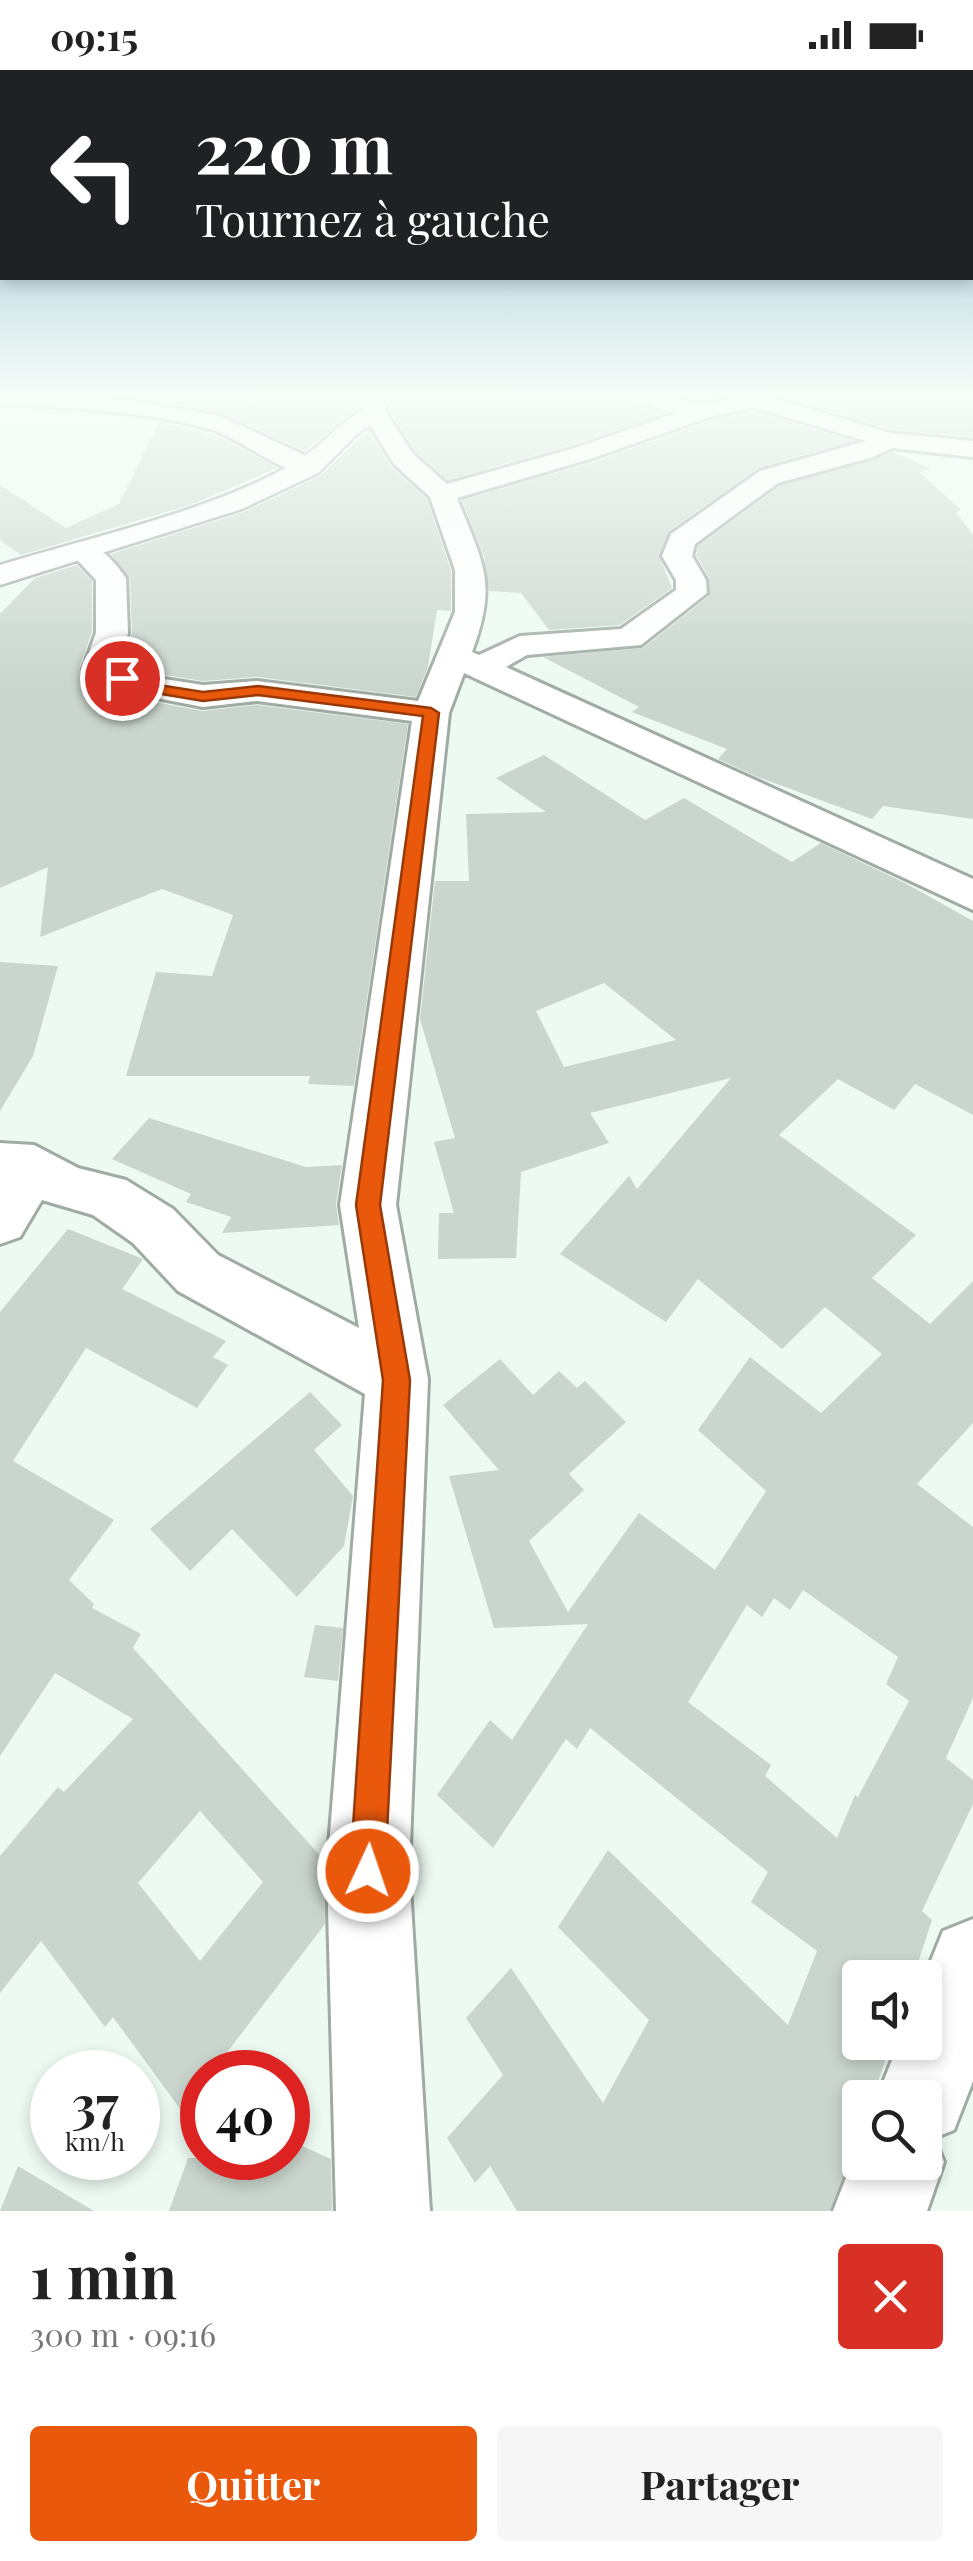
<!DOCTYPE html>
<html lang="fr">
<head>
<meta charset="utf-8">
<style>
	:root { --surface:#fff; --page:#f6f6f6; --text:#222; --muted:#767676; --accent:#ea580c }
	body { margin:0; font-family:"Playfair Display",serif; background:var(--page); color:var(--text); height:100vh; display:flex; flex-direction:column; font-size:38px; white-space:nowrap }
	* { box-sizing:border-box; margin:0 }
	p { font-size:32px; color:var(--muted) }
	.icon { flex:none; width:55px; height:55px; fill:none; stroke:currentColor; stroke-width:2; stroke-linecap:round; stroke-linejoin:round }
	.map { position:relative; height:2141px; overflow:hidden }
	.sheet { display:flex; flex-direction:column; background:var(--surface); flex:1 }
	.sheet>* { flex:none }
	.top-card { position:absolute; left:0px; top:0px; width:975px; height:210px; box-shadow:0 5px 15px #0003; background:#202124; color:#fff; overflow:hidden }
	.controls { position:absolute; left:842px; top:1890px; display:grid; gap:20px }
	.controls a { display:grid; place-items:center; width:100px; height:100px; border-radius:10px; background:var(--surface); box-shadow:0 5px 15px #0003; font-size:50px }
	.speed { position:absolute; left:30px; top:1980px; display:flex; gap:20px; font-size:50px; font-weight:700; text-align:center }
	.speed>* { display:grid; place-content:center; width:130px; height:130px; border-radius:50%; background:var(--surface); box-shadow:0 5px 15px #0003; line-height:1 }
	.speed small { font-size:25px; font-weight:400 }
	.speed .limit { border:15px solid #d22; background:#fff; color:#111 }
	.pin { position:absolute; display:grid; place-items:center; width:85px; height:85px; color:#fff; margin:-42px; border:5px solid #fff; border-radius:50%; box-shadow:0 2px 10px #0007 }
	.me { position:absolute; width:110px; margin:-55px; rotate:3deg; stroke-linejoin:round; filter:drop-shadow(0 0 8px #0008) }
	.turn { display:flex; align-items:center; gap:35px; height:210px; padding:0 30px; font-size:45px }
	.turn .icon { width:130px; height:130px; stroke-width:2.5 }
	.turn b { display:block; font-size:70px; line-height:85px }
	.round { display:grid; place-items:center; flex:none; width:105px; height:105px; border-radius:10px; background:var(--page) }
	.summary { display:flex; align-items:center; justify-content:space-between; height:170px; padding:0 30px }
	h1 { font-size:60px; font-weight:700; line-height:75px }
	.button { display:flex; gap:20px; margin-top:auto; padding:20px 30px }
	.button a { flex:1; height:115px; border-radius:10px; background:var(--accent); color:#fff; font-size:40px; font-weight:700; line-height:115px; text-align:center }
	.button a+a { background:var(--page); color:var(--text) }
	.status { display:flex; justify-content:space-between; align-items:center; height:70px; padding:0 50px; background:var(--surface); direction:ltr }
	.status svg { height:28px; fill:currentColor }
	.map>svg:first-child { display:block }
	.building { fill:#c9d5cd; fill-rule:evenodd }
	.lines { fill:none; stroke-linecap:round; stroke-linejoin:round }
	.minor-casing { stroke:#9faba3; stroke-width:6 }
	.highway-casing { stroke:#9faba3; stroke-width:5 }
	.minor { fill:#fff; fill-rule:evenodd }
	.highway { fill:#fff; fill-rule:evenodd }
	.route { fill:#ea580c; stroke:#983908; stroke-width:2.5 }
</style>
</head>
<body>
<div class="status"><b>09:15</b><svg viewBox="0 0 49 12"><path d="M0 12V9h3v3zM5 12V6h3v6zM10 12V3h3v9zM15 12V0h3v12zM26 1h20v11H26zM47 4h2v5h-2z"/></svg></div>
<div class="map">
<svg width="973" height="2141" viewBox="0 0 973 2141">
	<rect width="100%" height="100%" fill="#edfaf2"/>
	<g class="building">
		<path d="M242,323L251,331L312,323H354L358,338L305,381L222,343L174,334L180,327L199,330Z"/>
		<path d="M385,323H609L615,332L663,344L574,374L448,410L416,382L392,344Z"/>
		<path d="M769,323H973V367L891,359Z"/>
		<path d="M753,341L853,371L758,398L669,461L659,485L672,518L620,555L549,560L521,523L489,521L484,486L462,430L594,392L710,351Z"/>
		<path d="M159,352L221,367L277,398L190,435L21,485L0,470V415L66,458L119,434Z"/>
		<path d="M369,360L391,397L427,429L451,501V541L437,540L428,597L416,627L257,607L203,611L152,603L123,592L132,563L130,508L111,484L244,442L320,406Z"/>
		<path d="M893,382L931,399L919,402L961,440L956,442L973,465V749L883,736L872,749L755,706L718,689L727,679L632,642L639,637L543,587L643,578L709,526V508L696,485L698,476L780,416Z"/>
		<path d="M77,495L92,511V562L79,598L87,609L130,627L202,641L257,635L408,654L354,1016L308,1014L310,1006H126L156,902L212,906L233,845L162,819L40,867L48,797L0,818V544L35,508Z"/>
		<path d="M544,685L645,750L684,728L792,792L821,773L905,813L973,851V1045L915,1014L894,1040L838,1009L779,1065L916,1165L872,1208L930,1254L973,1211V1353L917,1414L973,1457V1628L946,1688L973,1710V1734L922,1841L932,1850L913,1908H860V1972H891L873,2028H860V2067L830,2141H517L490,2096L475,2113L447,2068L503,2005L466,1948L511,1898L603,2033L649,1950L558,1857L608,1780L788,1955L817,1881L751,1832L768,1802L590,1658L577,1679L566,1669L493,1778L437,1725L490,1650L512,1670L588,1554L494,1558L449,1406L499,1400L443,1335L500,1289L533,1325L559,1301L577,1318L585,1311L626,1352L569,1404L584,1420L529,1471L568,1542L639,1443L715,1500L766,1421L698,1360L750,1287L821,1343L882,1284L825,1237L782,1279L698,1209L666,1252L560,1184L629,1106L637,1119L731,1008L590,1043L609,1073L521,1102L516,1188L438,1189L439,1143H454L434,1072L455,1068L420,949L435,811H469L466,744L546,742L496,708ZM604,913L676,970L564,997L536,941ZM803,1520L898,1587L886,1614L909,1631L858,1727L855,1725L837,1768L765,1706L771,1695L688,1632L747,1535L762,1547L774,1528L790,1540Z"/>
		<path d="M0,892L58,896L33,986L0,1041Z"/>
		<path d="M149,1048L306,1097L342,1095L336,1134L339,1155L222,1163L231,1147L186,1132L191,1124L112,1089Z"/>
		<path d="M68,1159L143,1189L122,1219L226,1271L213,1287L228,1295L197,1338L86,1278L13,1391L114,1450L69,1510L94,1534L92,1538L141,1564L133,1578L324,1790L325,1854L212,2002H202V2069L113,1947L105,1957L41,1871L0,1923V1786L58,1717L64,1722L133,1649L55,1603L0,1686V1242ZM200,1741L263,1812L200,1891L138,1813Z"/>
		<path d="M310,1322L342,1355L314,1380L353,1426L344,1476L297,1527L232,1459L190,1501L150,1459Z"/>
		<path d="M315,1555L343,1558L338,1611L304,1607Z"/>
		<path d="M291,2071L331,2089L332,2141H169L188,2088H288Z"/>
		<path d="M18,2096L94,2141H0Z"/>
	</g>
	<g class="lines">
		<g class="minor-casing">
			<g id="minor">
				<path d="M0,323L127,330L220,346L317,391L321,397L317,403C287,410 241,367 210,359C143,340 69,339 0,333Z"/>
				<path d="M613,323H654L702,335L755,323L890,363L973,371V387L892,378L873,387L778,413L695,474L692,486L706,510L707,523L641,575L527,585L506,597L973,809V840L464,603L449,643L396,1135L428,1309L409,1801L430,2141H336L327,1801L365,1324L178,1221L133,1173L93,1145L42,1130L20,1167L0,1174V1073L34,1075L78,1098L126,1110L173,1139L218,1185L359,1258L340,1135L412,651L257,631L203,637L131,623L88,606L83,599L96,563V510L69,481L74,475C96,469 114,491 126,508L128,563L118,594L151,607L203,615L257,611L418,631L455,542V500L430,427L394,394L363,343L367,338H383L413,384L447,414L575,378L676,343L616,328ZM753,337L866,371L760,401L671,464L662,486L676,510V520L621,559L520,566L479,585L472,582C498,512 483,494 457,428L593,388L709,347Z"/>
				<path d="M973,1849V2011L954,2060L934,2068L944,2092L927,2141H833L860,2072V2092H925V2028H877L899,1972H925L924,1908L943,1861Z"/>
			</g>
		</g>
		<g class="highway-casing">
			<path id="highway" d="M357,323H381L388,343L357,364L318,403L242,439L0,515V495C91,467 216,440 296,392C320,378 337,355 362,340Z"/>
		</g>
		<use href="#minor" class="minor"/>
		<use href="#highway" class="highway"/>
	</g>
	<linearGradient id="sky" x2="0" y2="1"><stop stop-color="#7fb2c6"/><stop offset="0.52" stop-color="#f7fdf9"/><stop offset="1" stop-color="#f7fdf9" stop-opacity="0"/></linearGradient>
	<rect width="973" height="623" fill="url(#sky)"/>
	<path class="route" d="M122,604L146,613L203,622L258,616L431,638L439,643L380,1135L410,1310L385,1801L380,1813L368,1818L355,1813L350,1801L383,1310L356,1135L423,646L258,625L203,631L138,620L114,608Z"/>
</svg>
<div class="controls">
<a><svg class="icon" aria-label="sound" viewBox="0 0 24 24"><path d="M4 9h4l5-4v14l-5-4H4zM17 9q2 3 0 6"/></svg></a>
<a><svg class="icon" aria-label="search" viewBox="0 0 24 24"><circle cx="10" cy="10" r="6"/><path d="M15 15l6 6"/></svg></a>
</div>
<div class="speed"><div>37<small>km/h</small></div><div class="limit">40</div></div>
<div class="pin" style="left:122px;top:608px;background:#d93025"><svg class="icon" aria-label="arrive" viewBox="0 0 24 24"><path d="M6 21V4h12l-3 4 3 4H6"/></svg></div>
<svg class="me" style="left:368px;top:1801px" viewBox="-20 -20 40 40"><circle r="17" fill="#ea580c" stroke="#fff" stroke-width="3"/><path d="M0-11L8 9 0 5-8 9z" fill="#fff"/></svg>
<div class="top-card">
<div class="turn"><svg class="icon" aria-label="left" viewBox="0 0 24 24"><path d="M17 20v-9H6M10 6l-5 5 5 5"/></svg><div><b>220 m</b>Tournez à gauche</div></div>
</div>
</div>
<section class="sheet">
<div class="summary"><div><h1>1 min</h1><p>300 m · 09:16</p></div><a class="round" style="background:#d93025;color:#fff"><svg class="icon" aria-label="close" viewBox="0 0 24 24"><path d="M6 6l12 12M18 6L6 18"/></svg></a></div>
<div class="button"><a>Quitter</a><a>Partager</a></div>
</section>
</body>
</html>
